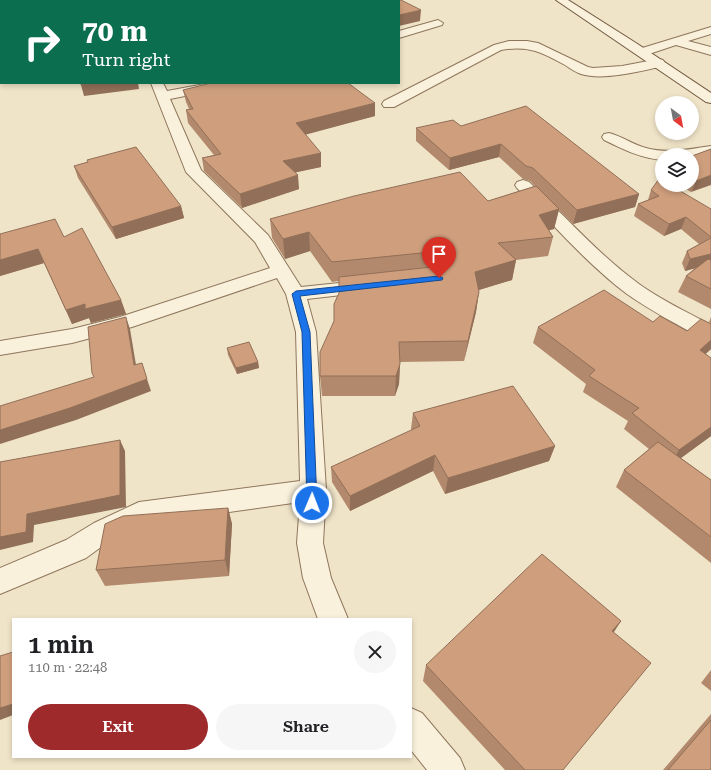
<!DOCTYPE html>
<html lang="en">
<head>
<meta charset="utf-8">
<style>
	:root { --surface:#fff; --page:#f6f6f6; --text:#202124; --muted:#757577; --accent:#9e2a2b }
	body { margin:0; font-family:"Roboto Serif",serif; background:var(--page); color:var(--text); height:100vh; display:flex; flex-direction:column; font-size:15px; white-space:nowrap }
	* { box-sizing:border-box; margin:0 }
	p { font-size:13px; color:var(--muted) }
	.icon { flex:none; width:22px; height:22px; fill:none; stroke:currentColor; stroke-width:2; stroke-linecap:round; stroke-linejoin:round }
	.map { position:relative; flex:1; overflow:hidden }
	.panel { position:absolute; left:12px; top:618px; width:400px; height:140px; display:flex; flex-direction:column; background:var(--surface); border-radius:0px; box-shadow:0 2px 6px #0003 }
	.panel>* { flex:none }
	.hud { position:absolute; left:0px; top:0px; width:400px; height:84px; box-shadow:0 2px 6px #0003; background:#0b6e4f; color:#fff; overflow:hidden }
	.needle { width:26px; rotate:148deg }
	.controls { position:absolute; left:655px; top:96px; display:grid; gap:8px }
	.controls a { display:grid; place-items:center; width:44px; height:44px; border-radius:50%; background:var(--surface); box-shadow:0 2px 6px #0003; font-size:20px }
	.pin { position:absolute; display:grid; place-items:center; width:34px; height:34px; color:#fff; margin:-41px -17px; border-radius:50% 50% 50% 0; rotate:-45deg; box-shadow:0 0 4px #0007 }
	.pin .icon { rotate:45deg }
	.me { position:absolute; width:44px; margin:-22px; rotate:1deg; stroke-linejoin:round; filter:drop-shadow(0 0 3px #0008) }
	.turn { display:flex; align-items:center; gap:14px; height:84px; padding:0 16px; font-size:18px }
	.turn .icon { width:52px; height:52px; stroke-width:2.5 }
	.turn b { display:block; font-size:28px; line-height:34px }
	.round { display:grid; place-items:center; flex:none; width:42px; height:42px; border-radius:21px; background:var(--page) }
	.head { display:flex; align-items:center; justify-content:space-between; height:68px; padding:0 16px }
	h1 { font-size:24px; font-weight:600; line-height:30px }
	.primary-button { display:flex; gap:8px; margin-top:auto; padding:8px 16px }
	.primary-button a { flex:1; height:46px; border-radius:24px; background:var(--accent); color:#fff; font-size:16px; font-weight:600; line-height:46px; text-align:center }
	.primary-button a+a { background:var(--page); color:var(--text) }
	.map>svg:first-child { display:block }
	.lines { fill:none; stroke-linecap:round; stroke-linejoin:round }
	.minor-casing { stroke:#8d765c; stroke-width:2 }
	.secondary-casing { stroke:#6f573f; stroke-width:2 }
	.minor { fill:#faf1dc; fill-rule:evenodd }
	.secondary { fill:#faf1dc; fill-rule:evenodd }
	.wall { fill:#b2896c }
	.shaded-wall { fill:#916f58 }
	.building { fill:#cf9f7d; stroke:#916f58 }
	.route { fill:#1a73e8; stroke:#114b97 }
</style>
</head>
<body>
<div class="map">
<svg width="711" height="770" viewBox="0 0 711 770">
	<rect width="100%" height="100%" fill="#f0e4c8"/>
	<g class="lines">
		<g class="minor-casing">
			<g id="minor">
				<path d="M438,20L443,23L442,25L399,38V31Z"/>
				<path d="M711,27V34L688,41L711,47V55L676,45L643,56L639,55L637,52L639,49Z"/>
				<path d="M509,41H527L538,43L588,67L593,68L622,66L659,59L663,60L665,63L663,66C642,71 603,81 581,74C575,72 570,68 565,65C542,52 528,45 501,50L394,107H384L382,104L384,101L494,45Z"/>
				<path d="M151,83H163L167,91L210,83H236L235,86L170,99L201,170L268,235L301,287L368,280L375,282L377,286L375,290L368,292L307,299L316,332L326,490L323,543L331,578L348,619H318L303,578L297,543L300,502L143,524L112,539L86,558L0,594V568L66,540L94,523L139,502L300,481L296,332L286,294L277,278L132,327L72,343L0,355V341L72,329L120,317L270,268L255,242L186,172Z"/>
				<path d="M609,133C622,136 633,145 646,148C667,154 690,149 711,146V154L692,158V155H662V160C640,158 623,149 604,140L602,137L604,134Z"/>
				<path d="M523,180L529,182C565,216 598,254 639,284C661,300 687,312 711,325V341L704,339C678,325 651,311 627,294C587,264 553,224 517,188L515,185L517,182Z"/>
				<path d="M411,708L422,713L460,758L465,770H427L411,750Z"/>
			</g>
		</g>
		<g class="secondary-casing">
			<path id="secondary" d="M556,0H568L636,43L711,93V103L706,102Z"/>
		</g>
		<use href="#minor" class="minor"/>
		<use href="#secondary" class="secondary"/>
	</g>
	<g class="wall">
		<path d="M183,90L375,103V116L305,134L321,167L295,172L299,189L242,208L204,171L202,158L214,155L188,123L186,110L189,109L186,102Z"/>
		<path d="M461,126L639,194L635,207L573,224L559,210L554,229L549,230L553,237L548,256L516,260L512,280L479,290L476,312L464,361L400,362L399,384L395,396H322L320,376L334,321L339,293V281L332,282L310,251L285,259L272,238L270,219L488,201L535,186L530,181L523,179L499,157L449,170L416,141V128Z"/>
		<path d="M711,149L691,192L679,185H692V156Z"/>
		<path d="M87,160L181,206L184,218L116,239L78,178L74,166L88,162Z"/>
		<path d="M651,190L711,209V309L678,292L686,276L695,268L685,271L682,263L687,251L699,244L681,229L664,236L634,216L638,204L648,200Z"/>
		<path d="M0,234L64,237L121,300L126,314L91,323L89,318L72,324L44,263L0,276Z"/>
		<path d="M711,317V349L705,354L711,358V436L681,458L711,480V563L616,487L624,470L649,449L624,429L628,421L583,392L586,384L533,343L538,327L653,322L687,331L711,324L709,322Z"/>
		<path d="M227,348L258,362L259,368L237,374L228,355Z"/>
		<path d="M413,413L555,446L549,461L445,494L433,471L350,511L332,482L331,467L412,430L411,429Z"/>
		<path d="M228,508L232,524L229,576L105,586L96,570Z"/>
		<path d="M621,621L614,632L563,770H505L423,681L426,665Z"/>
		<path d="M711,670V691L701,683Z"/>
		<path d="M711,714V770H663Z"/>
	</g>
	<g class="shaded-wall">
		<path d="M421,10L420,21L399,26V15Z"/>
		<path d="M1,48V60H0V49Z"/>
		<path d="M95,83H138L139,89L84,96L81,85Z"/>
		<path d="M375,103V116L297,137L296,123Z"/>
		<path d="M501,144L499,157L449,170L450,158Z"/>
		<path d="M321,153V167L284,175L283,161Z"/>
		<path d="M298,175L299,189L242,208L240,194Z"/>
		<path d="M711,175V185L691,192L696,181Z"/>
		<path d="M639,194L635,207L573,224L577,210Z"/>
		<path d="M181,206L184,218L116,239L112,227Z"/>
		<path d="M559,209L554,229L534,234L539,215Z"/>
		<path d="M686,217L681,229L664,236L669,224Z"/>
		<path d="M309,232L310,251L285,259L283,239Z"/>
		<path d="M38,249L44,263L0,276V260Z"/>
		<path d="M711,254V264L685,271L690,259Z"/>
		<path d="M516,260L512,280L472,292L475,272Z"/>
		<path d="M479,292L476,312L464,361L468,341Z"/>
		<path d="M121,300L126,314L91,323L89,318L72,324L66,310L85,304Z"/>
		<path d="M126,317L130,329L138,377L134,365Z"/>
		<path d="M711,340V349L692,367L700,350Z"/>
		<path d="M258,362L259,368L237,374L236,368Z"/>
		<path d="M400,364L399,384L395,396L396,376Z"/>
		<path d="M147,379L151,391L76,420L0,444V430Z"/>
		<path d="M711,427V436L670,466L679,450Z"/>
		<path d="M120,440L125,451L126,507L34,525L33,542L0,550V537L27,514Z"/>
		<path d="M555,446L549,461L445,494L448,478Z"/>
		<path d="M435,455L433,471L350,511V496Z"/>
		<path d="M228,508L232,524L229,576L225,560Z"/>
		<path d="M621,621L609,639L612,631Z"/>
		<path d="M13,704V715L0,720V708Z"/>
	</g>
	<g class="building">
		<path d="M0,0H122V1H1V49H0Z"/>
		<path d="M135,0H401L421,10L399,15V1H136Z"/>
		<path d="M81,83H95L81,85Z"/>
		<path d="M211,83H348L375,103L296,123L321,153L283,161L298,175L240,194L202,158L221,154L186,110L193,109L183,90Z"/>
		<path d="M526,106L639,194L577,210L533,168L526,166L501,144L450,158L416,128L453,120L461,126Z"/>
		<path d="M136,147L181,206L112,227L74,166L88,162L87,160Z"/>
		<path d="M711,149V175L696,181L692,178V156Z"/>
		<path d="M460,172L488,201L536,186L559,209L539,215L553,237L498,243L516,260L475,272L479,292L468,341L399,342L400,364L396,376H320V352L334,321V304L339,293V277L441,266L449,264L452,258L449,253L441,251L332,262L309,232L283,239L270,219L354,196Z"/>
		<path d="M659,179L662,180V185H670L711,209V237L686,217L669,224L638,204L659,196L651,190Z"/>
		<path d="M55,219L64,237L82,228L121,300L85,309V304L66,310L38,249L0,260V234Z"/>
		<path d="M711,238V254L690,259L687,251Z"/>
		<path d="M708,259L711,260V289L686,276Z"/>
		<path d="M604,290L653,322L660,316L687,331L701,319L711,324V340L700,350L711,358V427L679,450L632,413L639,408L589,376L595,370L538,327Z"/>
		<path d="M126,317L134,365L142,363L147,379L70,408L0,430V406L94,377L92,373L88,327Z"/>
		<path d="M249,342L258,362L236,368L227,348Z"/>
		<path d="M513,386L555,446L448,478L435,455L350,496L331,467L420,426L413,413Z"/>
		<path d="M120,440V495L27,514L26,532L0,537V462Z"/>
		<path d="M658,442L711,480V537L624,470Z"/>
		<path d="M228,508L225,560L96,570L105,524L123,516Z"/>
		<path d="M542,554L621,621L612,631L651,663L563,770H525L426,665Z"/>
		<path d="M13,652V704L0,708V656Z"/>
		<path d="M711,720V770H668Z"/>
	</g>
	<path class="route" d="M439,276L443,278L442,280L300,296L310,332L317,503L316,506L312,508L308,506L307,503L302,332L292,294L296,291Z"/>
</svg>
<div class="controls">
<a><svg class="needle" viewBox="-14 -14 28 28"><path d="M0-13l5 13h-10z" fill="#e53935"/><path d="M0 13l5-13h-10z" fill="#757577"/></svg></a>
<a><svg class="icon" aria-label="layers" viewBox="0 0 24 24"><path d="M12 4l9 5-9 5-9-5zM3 14l9 5 9-5"/></svg></a>
</div>
<div class="pin" style="left:439px;top:278px;background:#d93025"><svg class="icon" aria-label="arrive" viewBox="0 0 24 24"><path d="M6 21V4h12l-3 4 3 4H6"/></svg></div>
<svg class="me" style="left:312px;top:503px" viewBox="-20 -20 40 40"><circle r="17" fill="#1a73e8" stroke="#fff" stroke-width="3"/><path d="M0-11L8 9 0 5-8 9z" fill="#fff"/></svg>
<div class="hud">
<div class="turn"><svg class="icon" aria-label="right" viewBox="0 0 24 24"><path d="M7 20v-9h11M14 6l5 5-5 5"/></svg><div><b>70 m</b>Turn right</div></div>
</div>
<section class="panel">
<div class="head"><div><h1>1 min</h1><p>110 m · 22:48</p></div><a class="round"><svg class="icon" aria-label="close" viewBox="0 0 24 24"><path d="M6 6l12 12M18 6L6 18"/></svg></a></div>
<div class="primary-button"><a>Exit</a><a>Share</a></div>
</section>
</div>
</body>
</html>
